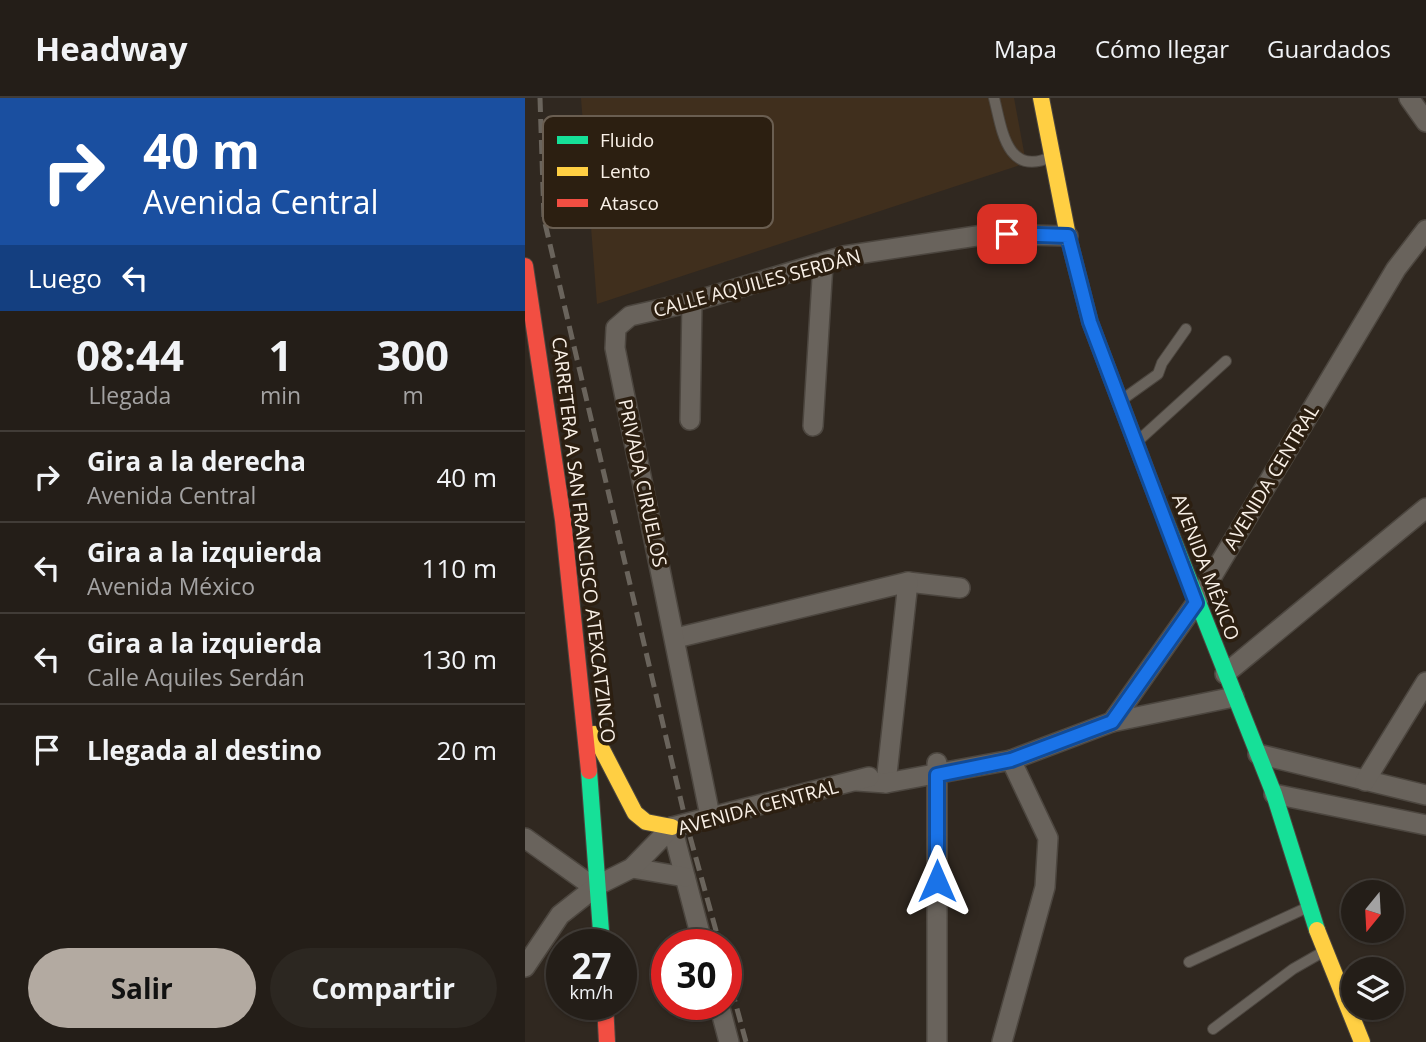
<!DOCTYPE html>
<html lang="es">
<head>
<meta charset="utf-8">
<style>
	:root { --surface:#241e18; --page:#2c2721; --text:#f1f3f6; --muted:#a3a2a2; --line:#413c37; --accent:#b3aaa1 }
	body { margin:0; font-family:"Open Sans",sans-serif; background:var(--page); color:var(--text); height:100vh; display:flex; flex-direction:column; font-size:26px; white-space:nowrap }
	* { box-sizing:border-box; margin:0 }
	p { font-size:23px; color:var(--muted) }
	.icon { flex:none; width:38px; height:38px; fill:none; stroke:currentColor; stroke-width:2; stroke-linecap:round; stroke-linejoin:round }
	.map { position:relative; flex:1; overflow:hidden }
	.drawer { display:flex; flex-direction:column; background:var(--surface); width:525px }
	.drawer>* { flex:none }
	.hud { background:#1a4fa0; color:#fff; overflow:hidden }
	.needle { width:46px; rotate:198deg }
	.buttons { position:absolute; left:816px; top:782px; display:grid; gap:14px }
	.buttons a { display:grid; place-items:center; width:63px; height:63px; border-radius:50%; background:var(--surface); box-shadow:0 2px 5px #0004,0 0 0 2px var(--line); font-size:35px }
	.speed { position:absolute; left:21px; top:831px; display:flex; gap:14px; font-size:35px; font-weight:700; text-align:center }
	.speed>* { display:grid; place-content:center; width:91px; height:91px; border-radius:50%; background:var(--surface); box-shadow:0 2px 5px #0004,0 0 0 2px var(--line); line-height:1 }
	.speed small { font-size:18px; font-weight:400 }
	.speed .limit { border:10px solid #d22; background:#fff; color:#111 }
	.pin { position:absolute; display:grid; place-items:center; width:60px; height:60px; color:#fff; margin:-30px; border-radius:14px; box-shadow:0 4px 10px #0006 }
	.me { position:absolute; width:77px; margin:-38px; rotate:0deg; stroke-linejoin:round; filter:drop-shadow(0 0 5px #0008) }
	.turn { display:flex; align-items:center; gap:24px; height:147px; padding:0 28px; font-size:32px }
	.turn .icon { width:91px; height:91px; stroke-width:2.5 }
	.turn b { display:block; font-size:49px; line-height:60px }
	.then { display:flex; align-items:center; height:66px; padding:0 28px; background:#0003; gap:14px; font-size:26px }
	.eta { display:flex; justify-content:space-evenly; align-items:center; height:119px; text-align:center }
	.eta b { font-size:42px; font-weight:700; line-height:49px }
	.button { display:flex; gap:14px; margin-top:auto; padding:14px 28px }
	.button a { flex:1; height:80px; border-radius:42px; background:var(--accent); color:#111; font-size:28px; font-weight:700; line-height:80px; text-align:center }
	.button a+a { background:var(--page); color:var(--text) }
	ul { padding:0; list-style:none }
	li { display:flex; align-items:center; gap:21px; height:91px; padding:0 28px; border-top:2px solid var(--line) }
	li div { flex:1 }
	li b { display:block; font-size:26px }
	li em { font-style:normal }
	header { display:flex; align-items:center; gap:42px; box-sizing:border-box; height:98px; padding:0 35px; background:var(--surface); border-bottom:2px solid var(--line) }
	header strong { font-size:33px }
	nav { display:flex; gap:38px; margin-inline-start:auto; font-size:24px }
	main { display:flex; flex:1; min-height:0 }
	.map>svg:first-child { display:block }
	.built { fill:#402f1d }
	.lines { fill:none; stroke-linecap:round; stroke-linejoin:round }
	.lane-casing { stroke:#4c463f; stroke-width:12 }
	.street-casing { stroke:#4c463f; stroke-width:22 }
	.fast-casing { stroke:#4c463f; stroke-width:18 }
	.slow-casing { stroke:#4c463f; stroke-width:18 }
	.jam-casing { stroke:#4c463f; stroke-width:18 }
	.lane { stroke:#69635c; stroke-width:10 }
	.street { stroke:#69635c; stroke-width:19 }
	.fast { stroke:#16e098; stroke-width:16 }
	.slow { stroke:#ffcf43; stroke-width:16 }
	.jam { stroke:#f24e42; stroke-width:16 }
	.rail { stroke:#6a645c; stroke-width:5; stroke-dasharray:14 7; stroke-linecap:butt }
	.route-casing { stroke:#114b97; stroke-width:18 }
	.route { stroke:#1a73e8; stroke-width:12 }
	.labels { text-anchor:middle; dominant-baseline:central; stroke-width:7; stroke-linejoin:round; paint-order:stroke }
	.street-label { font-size:19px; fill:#f9f0e7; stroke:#2c1f11 }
	.key { fill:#2c1f11; stroke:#6a5e51; stroke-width:2 }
	.key-label { font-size:19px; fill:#f9f0e7 }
</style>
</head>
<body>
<header>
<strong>Headway</strong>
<nav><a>Mapa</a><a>Cómo llegar</a><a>Guardados</a></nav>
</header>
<main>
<section class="drawer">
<div class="hud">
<div class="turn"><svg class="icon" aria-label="right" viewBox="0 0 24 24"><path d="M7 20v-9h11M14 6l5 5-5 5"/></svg><div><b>40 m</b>Avenida Central</div></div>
<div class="then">Luego<svg class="icon" aria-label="left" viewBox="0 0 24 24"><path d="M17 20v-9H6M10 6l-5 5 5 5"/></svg></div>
</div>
<div class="eta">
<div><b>08:44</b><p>Llegada</p></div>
<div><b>1</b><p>min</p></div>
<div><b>300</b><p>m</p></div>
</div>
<ul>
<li><svg class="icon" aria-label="right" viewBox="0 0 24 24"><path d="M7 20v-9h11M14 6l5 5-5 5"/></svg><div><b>Gira a la derecha</b><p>Avenida Central</p></div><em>40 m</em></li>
<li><svg class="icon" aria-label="left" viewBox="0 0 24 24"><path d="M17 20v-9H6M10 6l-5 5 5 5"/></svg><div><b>Gira a la izquierda</b><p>Avenida México</p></div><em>110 m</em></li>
<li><svg class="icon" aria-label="left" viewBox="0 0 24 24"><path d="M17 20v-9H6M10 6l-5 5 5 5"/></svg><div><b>Gira a la izquierda</b><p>Calle Aquiles Serdán</p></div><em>130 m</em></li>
<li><svg class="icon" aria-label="arrive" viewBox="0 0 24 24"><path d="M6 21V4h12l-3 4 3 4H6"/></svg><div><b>Llegada al destino</b></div><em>20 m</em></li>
</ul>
<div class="button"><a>Salir</a><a>Compartir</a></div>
</section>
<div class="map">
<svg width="901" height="944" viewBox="0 0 901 944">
	<rect width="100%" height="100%" fill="#302820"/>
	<path class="built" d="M56,0H489L501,65L72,206Z"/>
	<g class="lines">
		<g class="lane-casing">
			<g id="lane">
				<path d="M469,0C477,31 481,79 526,59"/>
				<path d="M598,301L633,276L637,265L661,231"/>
				<path d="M614,342L701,263"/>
				<path d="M664,864L781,810"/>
				<path d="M688,931L768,871L796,855"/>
			</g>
		</g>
		<g class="street-casing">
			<g id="street">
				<path d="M884,0L901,24"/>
				<path d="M165,322L167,204"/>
				<path d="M288,328L298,165"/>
				<path d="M383,484L435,490"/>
				<path d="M151,540L383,484L361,685"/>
				<path d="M700,576L901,410"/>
				<path d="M587,624L709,599"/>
				<path d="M733,656L901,697"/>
				<path d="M412,665V944"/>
				<path d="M332,683L361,685L486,662L587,624L671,505L871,171L901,132"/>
				<path d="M840,683L901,584"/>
				<path d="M749,696L901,727"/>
				<path d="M185,718L90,250L91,230L105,218L167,204L319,158L465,136L543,138"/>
				<path d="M147,729L178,847"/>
				<path d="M0,740L70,790"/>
				<path d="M107,770L160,779"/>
				<path d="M0,869L35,817L73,787L107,770L147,729L344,679"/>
				<path d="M194,906L204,944"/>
				<path d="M477,944L520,789L523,740L486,662"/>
			</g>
		</g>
		<g class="fast-casing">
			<g id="fast">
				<path d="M632,401L749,696L792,832"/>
				<path d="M64,673L77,847"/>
			</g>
		</g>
		<g class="slow-casing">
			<g id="slow">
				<path d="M516,0L543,138L565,224L632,401"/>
				<path d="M69,636L110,715L121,724L147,729"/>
				<path d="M792,832L837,944"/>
			</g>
		</g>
		<g class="jam-casing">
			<g id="jam">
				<path d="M0,168L38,422L64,673"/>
				<path d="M80,906L82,944"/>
			</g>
		</g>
		<use href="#lane" class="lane"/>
		<use href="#street" class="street"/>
		<use href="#fast" class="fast"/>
		<use href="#slow" class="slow"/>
		<use href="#jam" class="jam"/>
		<g class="rail">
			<path d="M15,0L19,121L161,724L195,847"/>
			<path d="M201,870L221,944"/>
		</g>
	</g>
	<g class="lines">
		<g class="route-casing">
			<path id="route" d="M412,783V677L486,662L587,624L671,505L565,224L543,138L482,136"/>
		</g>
		<use href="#route" class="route"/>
	</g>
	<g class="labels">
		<g class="street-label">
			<text transform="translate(232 185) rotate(-15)">CALLE AQUILES SERDÁN</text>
			<text transform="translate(746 379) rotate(-59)">AVENIDA CENTRAL</text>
			<text transform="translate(118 385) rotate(78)">PRIVADA CIRUELOS</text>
			<text transform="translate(59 442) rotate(83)">CARRETERA A SAN FRANCISCO ATEXCATZINCO</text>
			<text transform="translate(681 469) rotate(69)">AVENIDA MÉXICO</text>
			<text transform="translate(233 709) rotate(-15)">AVENIDA CENTRAL</text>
		</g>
	</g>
	<rect x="18" y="18" width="230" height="112" rx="10" class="key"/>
	<rect x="32" y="38" width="31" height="8" fill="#16e098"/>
	<rect x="32" y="69" width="31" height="9" fill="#ffcf43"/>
	<rect x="32" y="101" width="31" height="8" fill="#f24e42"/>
	<g class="key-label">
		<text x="75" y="49">Fluido</text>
		<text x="75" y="80">Lento</text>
		<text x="75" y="112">Atasco</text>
	</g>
</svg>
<div class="buttons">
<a><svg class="needle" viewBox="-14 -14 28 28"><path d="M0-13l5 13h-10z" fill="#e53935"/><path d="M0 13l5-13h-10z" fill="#a3a2a2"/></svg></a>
<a><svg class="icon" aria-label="layers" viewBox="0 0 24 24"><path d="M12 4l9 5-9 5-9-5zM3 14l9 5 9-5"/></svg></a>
</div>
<div class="speed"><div>27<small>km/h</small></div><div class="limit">30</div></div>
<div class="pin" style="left:482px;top:136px;background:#d93025"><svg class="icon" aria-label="arrive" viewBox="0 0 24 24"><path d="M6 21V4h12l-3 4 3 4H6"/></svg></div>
<svg class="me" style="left:412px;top:783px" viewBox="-20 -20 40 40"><path d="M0-17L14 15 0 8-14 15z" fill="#1a73e8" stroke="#fff" stroke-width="4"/></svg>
</div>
</main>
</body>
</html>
